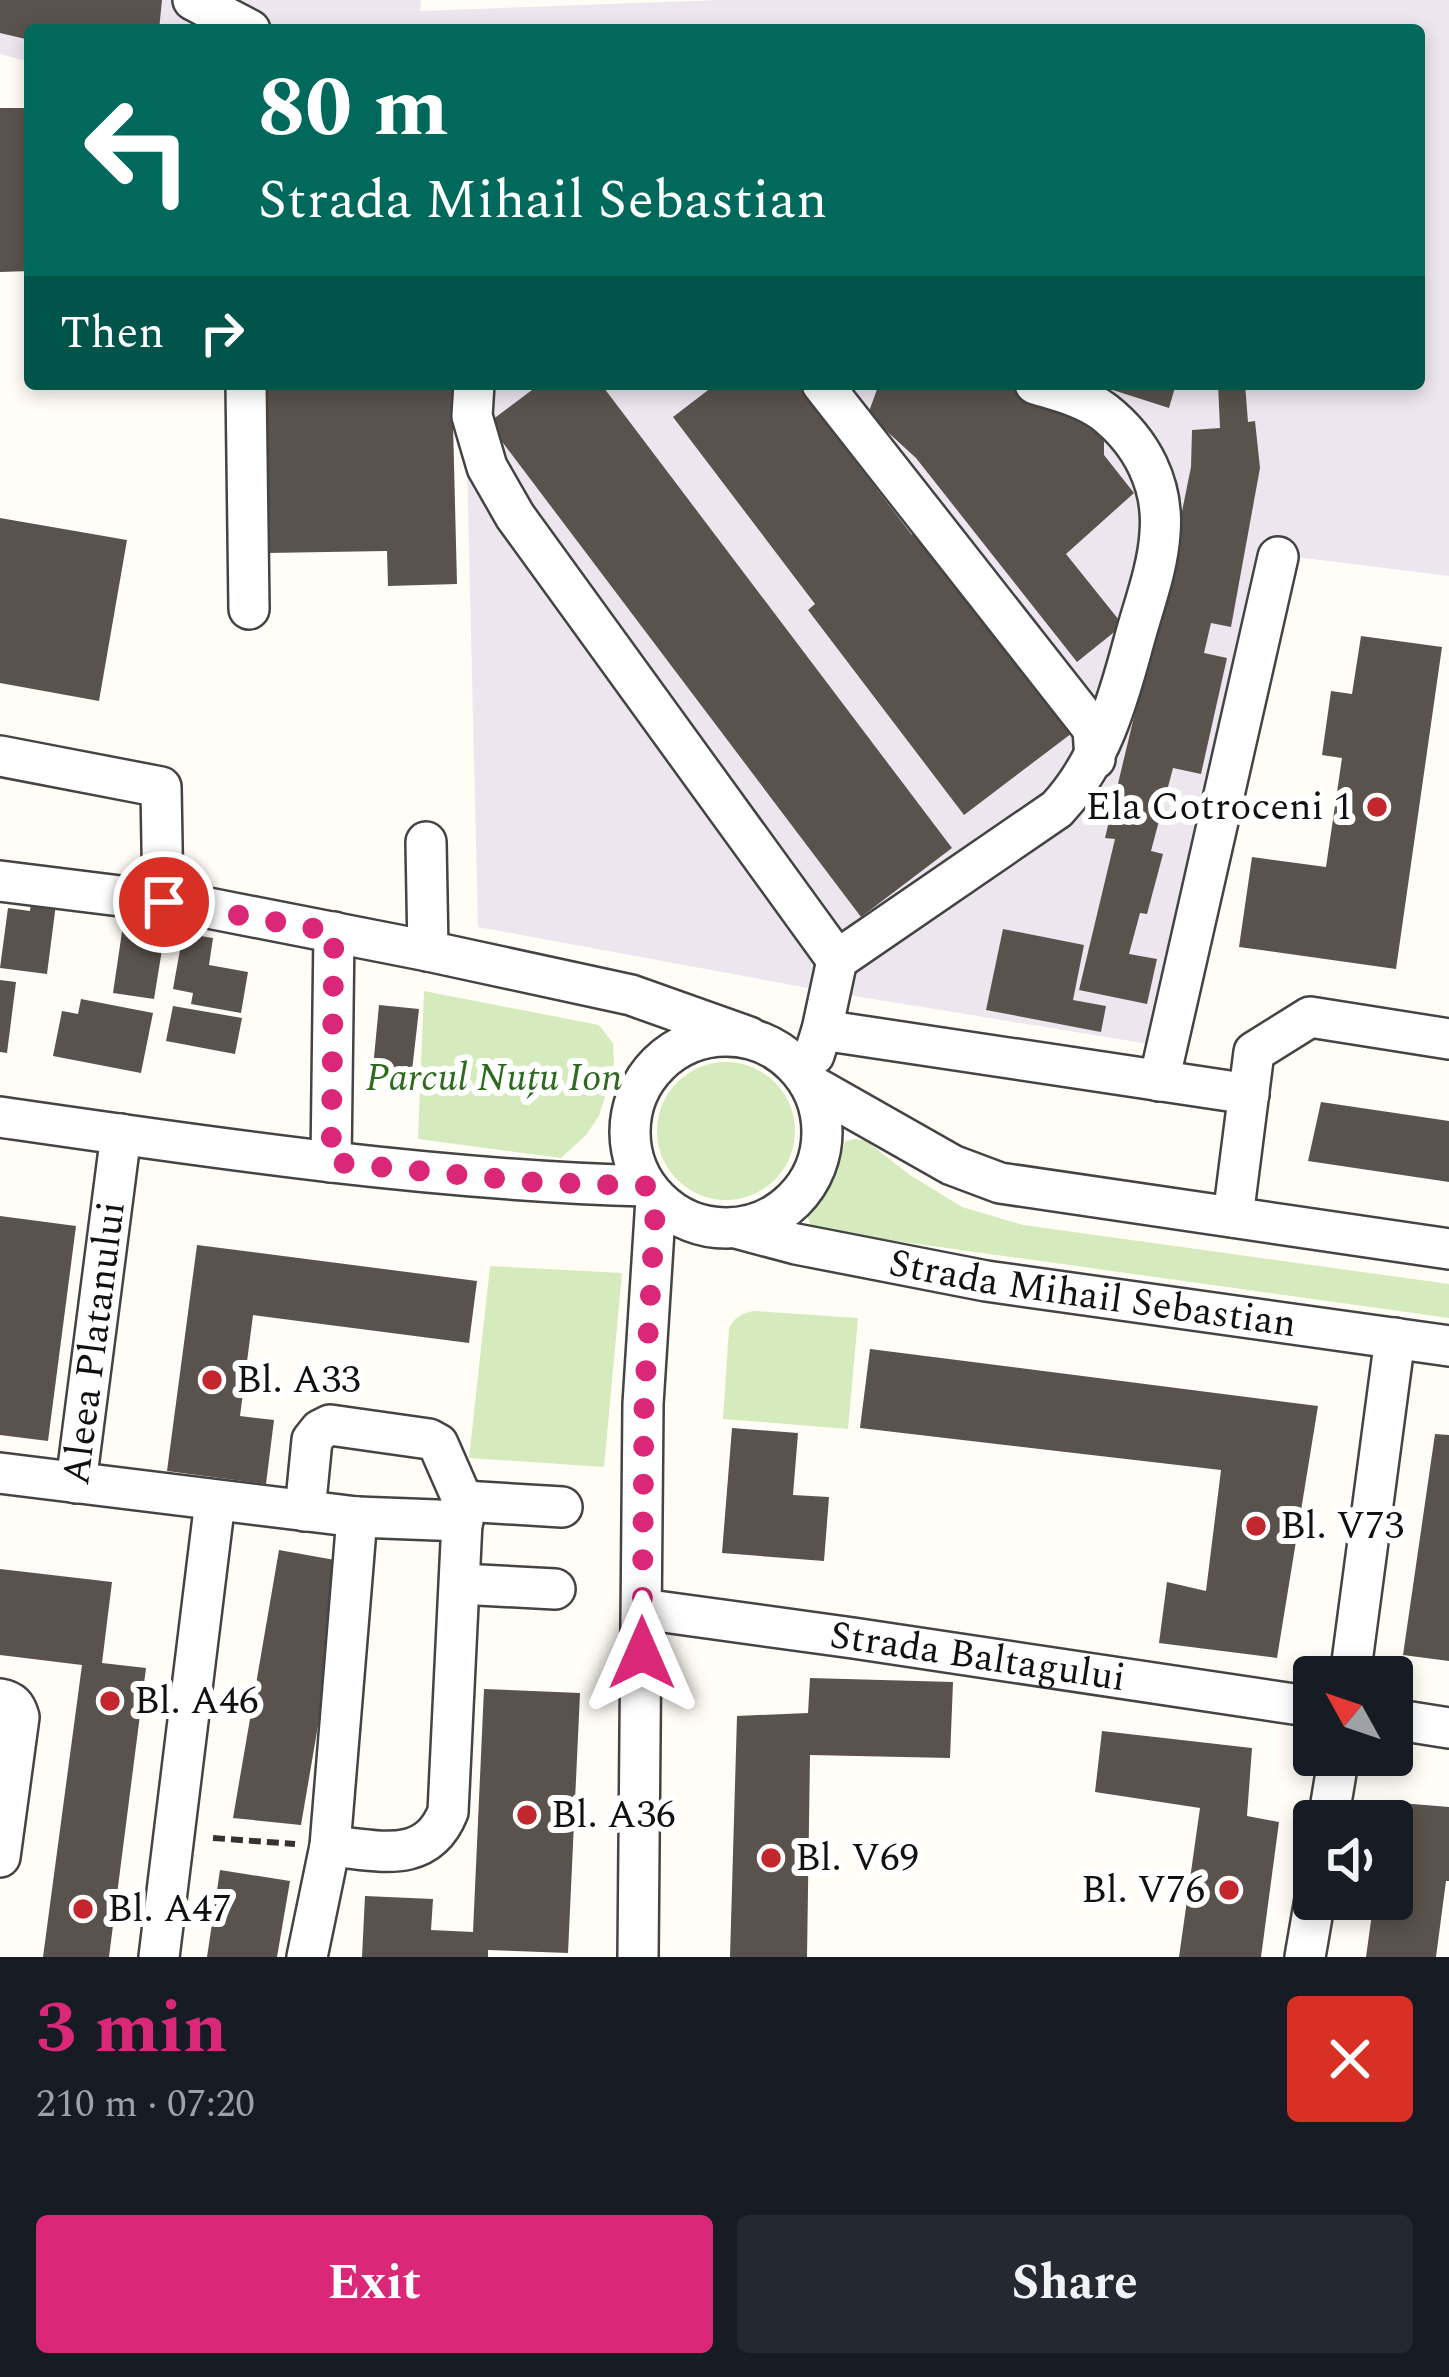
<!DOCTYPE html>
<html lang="en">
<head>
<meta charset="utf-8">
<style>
	:root { --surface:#171b24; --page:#242831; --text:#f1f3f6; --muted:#9ea1a6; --accent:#db2777 }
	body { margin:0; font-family:Spectral,serif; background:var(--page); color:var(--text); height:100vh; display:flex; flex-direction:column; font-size:45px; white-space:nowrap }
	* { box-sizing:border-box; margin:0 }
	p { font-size:39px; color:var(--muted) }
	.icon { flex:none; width:66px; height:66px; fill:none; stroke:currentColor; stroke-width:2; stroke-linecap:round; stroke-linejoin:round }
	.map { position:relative; height:1957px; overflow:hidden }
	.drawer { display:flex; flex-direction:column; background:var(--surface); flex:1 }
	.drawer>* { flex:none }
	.hud { position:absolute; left:24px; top:24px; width:1401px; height:366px; border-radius:12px; box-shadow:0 6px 18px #0003; background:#00695c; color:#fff; overflow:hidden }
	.needle { width:78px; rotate:310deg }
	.tools { position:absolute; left:1293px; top:1656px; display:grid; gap:24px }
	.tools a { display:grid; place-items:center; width:120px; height:120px; border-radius:12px; background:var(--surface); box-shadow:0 6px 18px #0003; font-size:60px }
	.pin { position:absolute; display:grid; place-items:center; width:102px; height:102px; color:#fff; margin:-51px; border:6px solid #fff; border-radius:50%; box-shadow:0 3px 12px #0007 }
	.me { position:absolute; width:132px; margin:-66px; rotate:0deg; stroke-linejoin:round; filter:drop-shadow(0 0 9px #0008) }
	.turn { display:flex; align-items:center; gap:42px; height:252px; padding:0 36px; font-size:54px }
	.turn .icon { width:156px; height:156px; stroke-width:2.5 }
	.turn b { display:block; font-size:84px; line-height:102px }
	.then { display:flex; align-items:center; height:114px; padding:0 36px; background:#0003; gap:24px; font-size:45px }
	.round { display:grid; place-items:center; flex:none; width:126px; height:126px; border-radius:12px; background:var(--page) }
	.overview { display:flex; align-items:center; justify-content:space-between; height:204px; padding:0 36px }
	h1 { font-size:72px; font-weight:700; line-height:90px; color:var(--accent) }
	.cta { display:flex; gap:24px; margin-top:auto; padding:24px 36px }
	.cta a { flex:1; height:138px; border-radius:12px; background:var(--accent); color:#fff; font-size:48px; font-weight:700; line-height:138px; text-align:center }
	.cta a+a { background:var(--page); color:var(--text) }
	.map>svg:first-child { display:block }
	.industrial { fill:#eee6ef }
	.green { fill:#d5ebbd }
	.building { fill:#5a524d }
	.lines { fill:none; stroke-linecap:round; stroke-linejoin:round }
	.minor-casing { stroke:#444; stroke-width:44 }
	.path { stroke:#333; stroke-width:6; stroke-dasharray:12 6; stroke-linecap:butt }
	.minor { stroke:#fff; stroke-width:39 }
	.route { stroke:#db2777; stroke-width:21; stroke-dasharray:0 37.8 }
	.poi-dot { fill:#c4262e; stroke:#fff; stroke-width:4.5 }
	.labels { text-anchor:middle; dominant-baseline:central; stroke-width:12; stroke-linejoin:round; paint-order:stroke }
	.poi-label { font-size:39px; fill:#111; stroke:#fff; text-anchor:start }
	.park-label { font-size:39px; font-style:italic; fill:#2f6b1f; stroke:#fff }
	.street-label { font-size:39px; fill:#111; stroke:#fff }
</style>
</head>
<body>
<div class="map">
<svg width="1449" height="1957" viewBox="0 0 1449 1957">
	<rect width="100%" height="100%" fill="#fffdf5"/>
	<path class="industrial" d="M0,0H421L420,11L720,0H1449V576L1256,552L1149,1044L830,992L478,927L465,384H1419V30H30V62L0,54Z"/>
	<g class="green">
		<path d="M424,991L599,1025L613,1043L614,1062L608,1087L599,1116L586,1135L561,1158L418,1139Z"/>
		<circle cx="726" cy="1131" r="69"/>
		<path d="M855,1139L866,1141L910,1175L962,1207L1023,1225L1449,1284V1318L818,1230L810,1224L807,1214L825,1187L846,1141Z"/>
		<path d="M490,1266L622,1273L604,1467L469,1458Z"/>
		<path d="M754,1311L858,1318L848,1429L723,1419L729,1328C735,1317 742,1313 754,1311Z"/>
	</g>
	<g class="building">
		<path d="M0,0H162L159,30H30V40L0,33Z"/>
		<path d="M0,108H30V271L0,272Z"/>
		<path d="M263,384H452L457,584L388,586L387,551L266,553Z"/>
		<path d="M540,384H601L952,848L861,917L488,423Z"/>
		<path d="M716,384H796L912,535L922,527L1076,730L964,815L808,610L815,604L673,417Z"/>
		<path d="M879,384H1006L1057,399L1092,425L1104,441V455L1134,493L1066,554L1123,625L1077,662L916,458L868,414Z"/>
		<path d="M1094,384H1176L1169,408Z"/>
		<path d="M1218,384H1245L1248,422L1255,421L1260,468L1231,627L1211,623L1204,653L1227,658L1201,774L1173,768L1151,851L1163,854L1147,914L1140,913L1129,954L1157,959L1147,1004L1079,990L1115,839L1105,838L1176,541L1191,467L1192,430L1220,428Z"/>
		<path d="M0,518L127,540L99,701L0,683Z"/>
		<path d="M1361,636L1442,647L1396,969L1239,947L1252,857L1326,867L1342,758L1322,755L1331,691L1352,694Z"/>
		<path d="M31,901L56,904L47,974L0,968L8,908L30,911Z"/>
		<path d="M123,925L165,931L154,999L113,993Z"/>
		<path d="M1003,929L1084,945L1073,1000L1106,1006L1101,1032L986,1010Z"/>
		<path d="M183,933L213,938L209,965L248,972L241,1013L191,1004L193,993L173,989Z"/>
		<path d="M0,980L16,982L7,1053L0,1052Z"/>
		<path d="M81,999L153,1013L141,1073L53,1056L62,1011L78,1014Z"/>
		<path d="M379,1005L419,1009L412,1071L373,1068Z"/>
		<path d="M173,1006L242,1018L235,1054L166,1041Z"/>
		<path d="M1321,1102L1449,1121V1182L1308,1161Z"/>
		<path d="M0,1216L76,1226L48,1441L0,1435Z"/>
		<path d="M197,1245L477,1281L469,1343L253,1315L240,1416L274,1420L266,1484L167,1471Z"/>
		<path d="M870,1349L1318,1406L1277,1658L1159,1643L1167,1582L1206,1591L1221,1470L860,1428Z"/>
		<path d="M732,1428L798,1433L793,1495L829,1497L824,1561L722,1553Z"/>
		<path d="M1435,1434L1449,1435V1661L1403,1655Z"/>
		<path d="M279,1550L346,1562L301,1825L233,1818Z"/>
		<path d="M0,1569L112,1582L102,1663L146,1668L109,1957H43L82,1665L0,1655Z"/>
		<path d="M810,1678L953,1682L950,1758L810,1755L807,1957H730L737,1716L808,1713Z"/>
		<path d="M484,1689L580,1693L568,1953L488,1950V1957H362L365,1896L433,1899L431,1930L473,1932Z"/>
		<path d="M1102,1731L1252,1748L1247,1816L1279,1822L1261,1957H1179L1200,1808L1095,1792Z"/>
		<path d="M1388,1802L1449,1807V1881H1446L1436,1957H1366L1374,1899H1392V1821H1385Z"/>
		<path d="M220,1870L290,1881L277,1957H207Z"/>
	</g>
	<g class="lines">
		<g class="minor-casing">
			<g id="minor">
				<path d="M193,0L250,30"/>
				<path d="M246,384L249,609"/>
				<path d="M474,384L472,416L487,467L515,516L837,960"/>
				<path d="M822,384L1093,729L1095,759"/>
				<path d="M0,756L161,787L163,902"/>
				<path d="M426,842L428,951"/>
				<path d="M0,881L193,905L428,951L631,995L749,1037"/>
				<path d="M822,1030L837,960L1057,809C1100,763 1118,701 1134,641C1143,607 1158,569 1160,533C1164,485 1142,442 1104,412C1084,397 1058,391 1035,384"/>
				<circle cx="726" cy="1132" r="96"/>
				<path d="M814,1055L822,1030L1249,1094"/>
				<path d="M1159,1081L1278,557"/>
				<path d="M811,1085L952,1165L1000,1183L1449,1249"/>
				<path d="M0,1117C214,1148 430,1180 646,1186"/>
				<path d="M331,1162L334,932"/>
				<path d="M1233,1217L1254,1052L1310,1017L1449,1039"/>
				<path id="s1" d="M736,1228L796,1244L986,1281L1449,1346"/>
				<path d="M0,1473L357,1517L463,1521"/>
				<path id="s2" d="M76,1483L121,1134"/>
				<path d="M463,1501L562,1507"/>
				<path d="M305,1511L312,1440L320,1430L330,1425L429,1439L438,1444L463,1501L448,1812C426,1866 378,1850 330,1846"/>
				<path d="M460,1584L555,1589"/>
				<path id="s3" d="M642,1609L853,1638L1314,1707"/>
				<path d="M1350,1677L1395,1338"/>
				<path d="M0,1699C12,1701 16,1706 19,1717L0,1857"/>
				<path d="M1392,1719L1449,1728"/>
				<path d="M1328,1821L1339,1755"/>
				<path d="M159,1957L215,1501"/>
				<path d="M307,1957L330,1846L357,1517"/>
				<path d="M638,1957L643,1404L656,1199"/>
				<path d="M1305,1957L1315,1899"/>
			</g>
		</g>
		<path class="path" d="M213,1838L295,1844"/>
		<use href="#minor" class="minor"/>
	</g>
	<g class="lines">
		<path class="route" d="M164,902L334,932L331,1162L531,1182L646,1186L656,1199L644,1404L642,1653"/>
	</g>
	<g class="poi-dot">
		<circle cx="1377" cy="807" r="12"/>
		<circle cx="212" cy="1380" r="12"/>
		<circle cx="1256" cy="1526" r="12"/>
		<circle cx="110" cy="1701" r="12"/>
		<circle cx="527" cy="1815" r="12"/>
		<circle cx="771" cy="1858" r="12"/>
		<circle cx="1229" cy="1890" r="12"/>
		<circle cx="83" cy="1909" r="12"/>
	</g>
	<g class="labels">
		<g class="poi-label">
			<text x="1353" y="807" text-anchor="end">Ela Cotroceni 1</text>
			<text x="236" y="1380">Bl. A33</text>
			<text x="1280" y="1526">Bl. V73</text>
			<text x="134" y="1701">Bl. A46</text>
			<text x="551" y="1815">Bl. A36</text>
			<text x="795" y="1858">Bl. V69</text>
			<text x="1205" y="1890" text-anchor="end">Bl. V76</text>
			<text x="107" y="1909">Bl. A47</text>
		</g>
		<g class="park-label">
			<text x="494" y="1078">Parcul Nuțu Ion</text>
		</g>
		<g class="street-label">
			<text stroke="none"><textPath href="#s1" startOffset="363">Strada Mihail Sebastian</textPath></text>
			<text stroke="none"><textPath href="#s2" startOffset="141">Aleea Platanului</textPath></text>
			<text stroke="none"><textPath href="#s3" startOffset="339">Strada Baltagului</textPath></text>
		</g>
	</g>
</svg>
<div class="tools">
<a><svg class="needle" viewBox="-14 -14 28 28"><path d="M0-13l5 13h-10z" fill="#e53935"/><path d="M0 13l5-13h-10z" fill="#9ea1a6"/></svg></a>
<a><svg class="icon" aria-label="sound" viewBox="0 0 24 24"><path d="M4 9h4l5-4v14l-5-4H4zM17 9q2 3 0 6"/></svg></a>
</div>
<div class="pin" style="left:164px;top:902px;background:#d93025"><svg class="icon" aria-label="arrive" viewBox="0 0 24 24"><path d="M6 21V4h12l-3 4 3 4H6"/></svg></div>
<svg class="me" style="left:642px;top:1653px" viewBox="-20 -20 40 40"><path d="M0-17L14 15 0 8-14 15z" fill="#db2777" stroke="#fff" stroke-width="4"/></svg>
<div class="hud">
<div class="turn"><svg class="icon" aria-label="left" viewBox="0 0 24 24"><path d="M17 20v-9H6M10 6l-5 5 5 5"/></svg><div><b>80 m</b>Strada Mihail Sebastian</div></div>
<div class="then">Then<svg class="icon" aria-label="right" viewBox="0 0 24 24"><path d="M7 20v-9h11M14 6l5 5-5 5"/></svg></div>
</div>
</div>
<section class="drawer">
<div class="overview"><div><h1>3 min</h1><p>210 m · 07:20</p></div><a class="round" style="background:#d93025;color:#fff"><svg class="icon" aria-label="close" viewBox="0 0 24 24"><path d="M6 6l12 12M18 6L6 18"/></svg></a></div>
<div class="cta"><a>Exit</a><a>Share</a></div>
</section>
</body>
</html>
